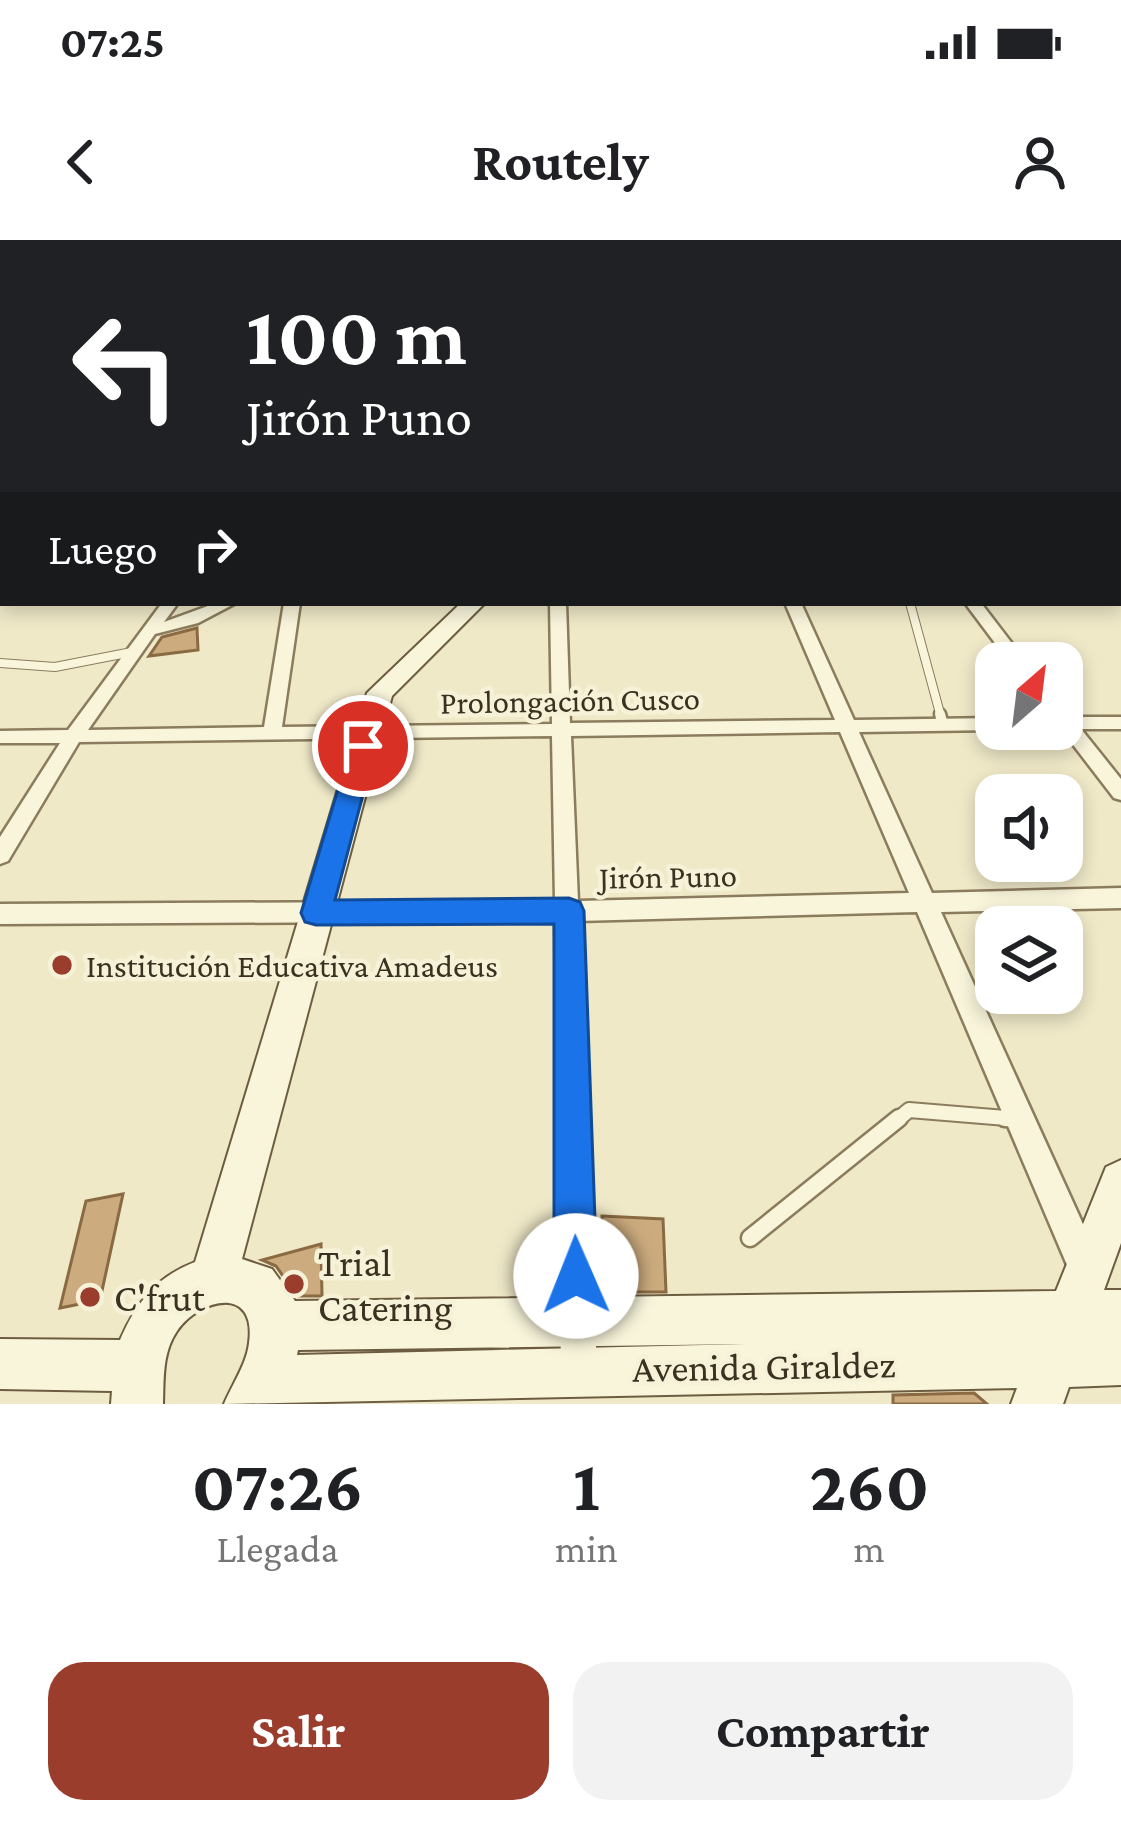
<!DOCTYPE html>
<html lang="es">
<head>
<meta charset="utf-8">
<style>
	:root { --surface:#fff; --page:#f2f2f2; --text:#202124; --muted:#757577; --accent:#9a3d2d }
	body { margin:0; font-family:"Crimson Pro",serif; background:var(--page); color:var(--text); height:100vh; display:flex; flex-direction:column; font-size:45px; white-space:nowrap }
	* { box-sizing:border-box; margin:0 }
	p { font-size:39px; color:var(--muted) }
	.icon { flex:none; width:66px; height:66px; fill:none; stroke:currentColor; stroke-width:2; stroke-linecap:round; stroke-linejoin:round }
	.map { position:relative; height:1164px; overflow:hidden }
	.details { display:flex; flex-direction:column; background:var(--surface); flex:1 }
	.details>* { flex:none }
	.top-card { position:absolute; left:0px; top:0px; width:1122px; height:366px; box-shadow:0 6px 18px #0003; background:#202124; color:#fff; overflow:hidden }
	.needle { width:78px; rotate:28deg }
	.tools { position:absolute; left:975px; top:402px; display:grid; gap:24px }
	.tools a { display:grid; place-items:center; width:108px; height:108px; border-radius:24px; background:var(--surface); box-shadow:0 6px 18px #0003; font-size:60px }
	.pin { position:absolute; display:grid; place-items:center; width:102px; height:102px; color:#fff; margin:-51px; border:6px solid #fff; border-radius:50%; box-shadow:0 3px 12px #0007 }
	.me { position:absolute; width:132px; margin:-66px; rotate:359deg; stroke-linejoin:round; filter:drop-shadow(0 0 9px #0008) }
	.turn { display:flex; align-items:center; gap:42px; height:252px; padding:0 48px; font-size:54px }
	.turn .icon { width:156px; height:156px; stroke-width:2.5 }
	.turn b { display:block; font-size:84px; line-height:102px }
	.then { display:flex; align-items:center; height:114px; padding:0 48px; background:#0003; gap:24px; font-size:45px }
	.eta { display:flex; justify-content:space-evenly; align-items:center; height:204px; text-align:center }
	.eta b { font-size:72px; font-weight:700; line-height:84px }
	.primary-button { display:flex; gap:24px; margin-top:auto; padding:24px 48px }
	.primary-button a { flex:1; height:138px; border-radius:36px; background:var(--accent); color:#fff; font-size:48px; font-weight:700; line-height:138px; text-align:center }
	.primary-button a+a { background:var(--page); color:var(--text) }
	.status { display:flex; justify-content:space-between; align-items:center; height:84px; padding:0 60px; background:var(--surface); direction:ltr }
	.status svg { height:33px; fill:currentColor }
	header { display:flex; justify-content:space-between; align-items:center; height:156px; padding:0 48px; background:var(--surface); font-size:54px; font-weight:700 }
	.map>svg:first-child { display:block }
	.building { fill:#ccab7e; stroke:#8a6a42; stroke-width:3 }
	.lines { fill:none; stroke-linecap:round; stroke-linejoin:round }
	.lane-far3-casing { stroke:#8b7c5d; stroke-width:10 }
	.lane-far2-casing { stroke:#8b7c5d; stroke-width:15 }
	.lane-far1-casing { stroke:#8b7c5d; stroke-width:18 }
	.lane-casing { stroke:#8b7c5d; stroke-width:21 }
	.street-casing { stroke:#8b7c5d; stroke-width:5 }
	.secondary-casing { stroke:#6d5d40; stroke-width:4 }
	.primary-casing { stroke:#594a31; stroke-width:5 }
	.lane-far3 { stroke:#f9f5db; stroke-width:8 }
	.lane-far2 { stroke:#f9f5db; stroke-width:10 }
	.lane-far1 { stroke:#f9f5db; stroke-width:14 }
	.lane { stroke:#f9f5db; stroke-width:16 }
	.street { fill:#f9f5db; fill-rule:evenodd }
	.secondary { fill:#f9f5db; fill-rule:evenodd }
	.primary { fill:#f1e4a1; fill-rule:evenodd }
	.route { fill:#1a73e8; stroke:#114b97; stroke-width:3 }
	.poi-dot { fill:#9a3d2d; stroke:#f6f2d8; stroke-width:4.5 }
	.labels { text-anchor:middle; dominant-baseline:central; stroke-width:9; stroke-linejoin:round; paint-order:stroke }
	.street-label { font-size:33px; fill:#3b3120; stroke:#f6f2d8 }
	.poi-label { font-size:33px; fill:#3b3120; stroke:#f6f2d8; text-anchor:start }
	.near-poi-label { font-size:39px; fill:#3b3120; stroke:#f6f2d8; text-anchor:start }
	.near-street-label { font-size:39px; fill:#3b3120; stroke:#f6f2d8 }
</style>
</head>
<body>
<div class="status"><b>07:25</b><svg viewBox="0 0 49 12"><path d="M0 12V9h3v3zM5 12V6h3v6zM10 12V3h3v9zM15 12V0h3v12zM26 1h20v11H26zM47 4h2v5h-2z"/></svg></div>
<header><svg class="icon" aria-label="back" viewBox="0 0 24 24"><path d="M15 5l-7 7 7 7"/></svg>Routely<svg class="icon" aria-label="person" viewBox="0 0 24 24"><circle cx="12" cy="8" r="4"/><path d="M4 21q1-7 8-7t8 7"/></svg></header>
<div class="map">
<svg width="1121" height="1164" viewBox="0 0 1121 1164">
	<rect width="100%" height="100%" fill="#efe9c8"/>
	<g class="building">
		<path d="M197,388L198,410L149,416L162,397Z"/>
		<path d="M123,954L100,1060L60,1068L86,961Z"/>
		<path d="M602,976L663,979L666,1052H610L601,1043Z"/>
		<path d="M321,1004L322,1056H297L276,1026L262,1020Z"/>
		<path d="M522,1023L555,1026V1053L520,1054Z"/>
		<path d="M974,1153L987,1164H893V1155Z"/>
	</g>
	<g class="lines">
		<g class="lane-far3-casing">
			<g id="lane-far3">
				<path d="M910,363L941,477"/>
				<path d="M0,423L55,427L137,411"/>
			</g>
		</g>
		<g class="lane-far2-casing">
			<path id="lane-far2" d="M940,474L943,485"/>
		</g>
		<g class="lane-far1-casing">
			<path id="lane-far1" d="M896,881L909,870L1019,879"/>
		</g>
		<g class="lane-casing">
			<g id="lane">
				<path d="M1005,878L1019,879"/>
				<path d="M750,998L899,878"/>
			</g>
		</g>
		<g class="street-casing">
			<g id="street">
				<path d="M3,147V154L0,155V148Z"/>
				<rect x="0" y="179" width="3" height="6"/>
				<rect x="1119" y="239" width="2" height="8"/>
				<rect x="0" y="243" width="3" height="8"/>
				<path d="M3,289V298L0,299V290Z"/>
				<rect x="1119" y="340" width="2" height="10"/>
				<path d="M162,363H178L164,382L216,363H236L198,383L155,394L88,490L264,487L284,363H300L282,487L552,484L550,363H566L570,483L835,480L785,363H801L854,480L996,478V489H1000L996,490L859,492L932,653L1121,648V668L941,672L1097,1015L1101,1027L1097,1039L1085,1043L1073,1039L917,672L578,681L597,1131L592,1144L579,1149L566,1144L561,1131L555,681L0,684V664L555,661L552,496L79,502L8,621L0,624V597L60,503H0V491L68,490ZM840,492L909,653L578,661L571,496Z"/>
				<path d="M965,363H981L1027,423H1010Z"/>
				<path d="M1062,472L1071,477H1121V489H1081L1121,539V560L1114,558L1061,489Z"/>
			</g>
		</g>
		<g class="secondary-casing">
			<g id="secondary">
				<rect x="1119" y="322" width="2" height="12"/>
				<path d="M461,363H485L392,456L242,1019L272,1029L295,1061L1056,1051L1106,927L1121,920V1003L1104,1050H1121V1145L1069,1147L1063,1164H1011L1017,1148L224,1164C232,1145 247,1123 249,1103C257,1045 200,1058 177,1091C162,1113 164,1139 163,1164H111L112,1151L0,1149V1099L120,1100C136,1063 156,1037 195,1022L367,453ZM745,1104L297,1115L298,1110Z"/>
			</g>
		</g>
		<g class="primary-casing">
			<rect id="primary" x="0" y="326" width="3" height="14"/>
		</g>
		<use href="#lane-far3" class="lane-far3"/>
		<use href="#lane-far2" class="lane-far2"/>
		<use href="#lane-far1" class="lane-far1"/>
		<use href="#lane" class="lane"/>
		<use href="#street" class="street"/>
		<use href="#secondary" class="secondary"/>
		<use href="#primary" class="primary"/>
	</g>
	<linearGradient id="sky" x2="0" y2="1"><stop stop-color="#8fbad8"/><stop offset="0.45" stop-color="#f8f5e6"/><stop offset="1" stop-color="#f8f5e6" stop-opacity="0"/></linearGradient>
	<rect width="1121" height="296" fill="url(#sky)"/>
	<path class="route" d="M363,497L376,506L335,660L569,658L580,662L584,671L597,1036L591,1051L576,1058L560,1051L554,1036V684L316,685L305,682L301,673L351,506Z"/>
	<g class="poi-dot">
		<circle cx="62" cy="725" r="12"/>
		<circle cx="294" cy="1044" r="12"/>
		<circle cx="90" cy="1057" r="12"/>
	</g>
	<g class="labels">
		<g class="street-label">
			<text transform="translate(570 460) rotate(-1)">Prolongación Cusco</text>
			<text transform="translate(668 636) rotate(-1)">Jirón Puno</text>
		</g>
		<g class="poi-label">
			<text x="86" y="725">Institución Educativa Amadeus</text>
		</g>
		<g class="near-poi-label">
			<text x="318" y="1022">Trial<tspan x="318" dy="45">Catering</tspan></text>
			<text x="114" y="1057">C'frut</text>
		</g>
		<g class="near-street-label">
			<text transform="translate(764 1126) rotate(-1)">Avenida Giraldez</text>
		</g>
	</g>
</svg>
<div class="tools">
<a><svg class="needle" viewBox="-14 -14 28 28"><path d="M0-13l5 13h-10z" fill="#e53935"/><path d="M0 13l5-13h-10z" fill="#757577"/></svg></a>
<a><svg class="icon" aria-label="sound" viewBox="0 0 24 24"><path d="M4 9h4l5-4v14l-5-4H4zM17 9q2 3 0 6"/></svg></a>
<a><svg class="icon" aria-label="layers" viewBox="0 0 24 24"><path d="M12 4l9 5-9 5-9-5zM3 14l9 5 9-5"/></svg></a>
</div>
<div class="pin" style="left:363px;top:506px;background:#d93025"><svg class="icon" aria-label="arrive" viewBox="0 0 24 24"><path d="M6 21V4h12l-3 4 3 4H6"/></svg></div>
<svg class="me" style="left:576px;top:1036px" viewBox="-20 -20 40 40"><circle r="19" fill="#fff"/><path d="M0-13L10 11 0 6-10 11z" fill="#1a73e8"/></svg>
<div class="top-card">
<div class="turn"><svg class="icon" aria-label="left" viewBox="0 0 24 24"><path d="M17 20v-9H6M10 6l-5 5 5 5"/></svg><div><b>100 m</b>Jirón Puno</div></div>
<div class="then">Luego<svg class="icon" aria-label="right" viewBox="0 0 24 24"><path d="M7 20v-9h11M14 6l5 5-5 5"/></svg></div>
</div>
</div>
<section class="details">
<div class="eta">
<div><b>07:26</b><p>Llegada</p></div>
<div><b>1</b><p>min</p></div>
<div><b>260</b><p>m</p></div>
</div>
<div class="primary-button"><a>Salir</a><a>Compartir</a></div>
</section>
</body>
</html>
